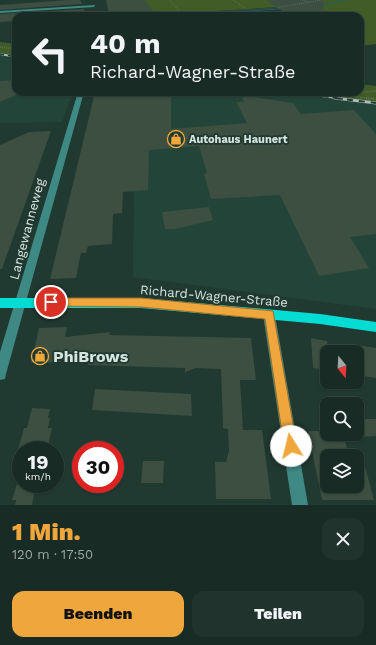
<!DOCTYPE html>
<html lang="de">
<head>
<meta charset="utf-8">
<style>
	:root { --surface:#182b25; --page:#21332d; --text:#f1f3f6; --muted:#9fa7a7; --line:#364742; --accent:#efa73d }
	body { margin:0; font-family:"Work Sans",sans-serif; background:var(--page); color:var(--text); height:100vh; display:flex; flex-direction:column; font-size:15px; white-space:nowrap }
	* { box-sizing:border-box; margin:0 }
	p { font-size:13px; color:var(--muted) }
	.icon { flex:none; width:22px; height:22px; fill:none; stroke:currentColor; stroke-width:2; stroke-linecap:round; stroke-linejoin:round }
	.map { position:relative; height:505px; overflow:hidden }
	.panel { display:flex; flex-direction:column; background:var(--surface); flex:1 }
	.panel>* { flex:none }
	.top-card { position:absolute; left:12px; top:12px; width:352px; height:84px; border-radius:12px; box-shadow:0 1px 3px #0004,0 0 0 1px var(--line); background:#182b25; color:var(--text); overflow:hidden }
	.needle { width:26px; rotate:162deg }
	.tools { position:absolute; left:320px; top:345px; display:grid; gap:8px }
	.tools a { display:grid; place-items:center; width:44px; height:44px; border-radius:8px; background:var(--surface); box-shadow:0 1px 3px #0004,0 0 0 1px var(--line); font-size:20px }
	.speed { position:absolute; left:12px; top:441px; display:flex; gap:8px; font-size:20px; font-weight:700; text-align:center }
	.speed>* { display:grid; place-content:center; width:52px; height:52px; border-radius:50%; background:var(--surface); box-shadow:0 1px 3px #0004,0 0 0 1px var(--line); line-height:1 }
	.speed small { font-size:10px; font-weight:400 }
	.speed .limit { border:6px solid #d22; background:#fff; color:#111 }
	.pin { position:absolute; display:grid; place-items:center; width:34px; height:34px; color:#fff; margin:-17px; border:2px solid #fff; border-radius:50%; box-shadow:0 1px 4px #0007 }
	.me { position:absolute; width:44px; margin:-22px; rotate:351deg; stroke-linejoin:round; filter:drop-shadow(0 0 3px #0008) }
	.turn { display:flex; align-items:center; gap:14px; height:84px; padding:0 12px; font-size:18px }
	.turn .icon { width:52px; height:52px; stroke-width:2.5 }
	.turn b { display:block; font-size:28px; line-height:34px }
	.round { display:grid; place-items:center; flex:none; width:42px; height:42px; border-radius:12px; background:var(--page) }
	.summary { display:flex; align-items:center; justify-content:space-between; height:68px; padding:0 12px }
	h1 { font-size:24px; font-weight:800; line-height:30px; color:var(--accent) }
	.button { display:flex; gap:8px; margin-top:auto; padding:8px 12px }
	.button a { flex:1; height:46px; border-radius:12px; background:var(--accent); color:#111; font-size:16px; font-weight:800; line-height:46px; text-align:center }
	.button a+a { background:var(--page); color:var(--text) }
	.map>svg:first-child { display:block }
	.built { fill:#234539 }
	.green { fill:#425c28 }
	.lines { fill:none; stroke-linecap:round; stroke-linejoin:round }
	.stream { fill:#205d66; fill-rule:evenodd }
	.building { fill:#3c4f40 }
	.path-far2 { stroke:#6e837c; stroke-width:1; stroke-dasharray:0.5 1.5; stroke-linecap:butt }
	.path-far1 { stroke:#6e837c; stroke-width:1.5; stroke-dasharray:0.5 1.5; stroke-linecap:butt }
	.path { stroke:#6e837c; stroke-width:2; stroke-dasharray:0.5 2; stroke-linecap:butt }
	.minor { fill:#3f8984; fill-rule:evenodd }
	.major { fill:#05ddd4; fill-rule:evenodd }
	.rail-far1-casing { stroke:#acbdb7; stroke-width:2 }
	.rail-casing { stroke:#acbdb7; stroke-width:3 }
	.rail-far1 { stroke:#203931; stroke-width:1.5; stroke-dasharray:4; stroke-linecap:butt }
	.rail { stroke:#203931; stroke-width:2; stroke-dasharray:6; stroke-linecap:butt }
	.route { fill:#efa73d; stroke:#9b6d28 }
	.labels { text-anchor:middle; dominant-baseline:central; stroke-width:3.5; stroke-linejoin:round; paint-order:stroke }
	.far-poi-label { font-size:11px; font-weight:bold; fill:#d5e4de; stroke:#203931; text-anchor:start }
	.street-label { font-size:13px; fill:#d5e4de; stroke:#203931 }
	.near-poi-label { font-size:16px; font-weight:bold; fill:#d5e4de; stroke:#203931; text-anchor:start }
</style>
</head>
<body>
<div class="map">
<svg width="376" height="505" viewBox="0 0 376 505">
	<rect width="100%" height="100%" fill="#203931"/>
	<g class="built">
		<path d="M0,53L16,55V92H73L62,122L0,123Z"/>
		<path d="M135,92H306L376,102V309L133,277Z"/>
	</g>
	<g class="green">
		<path d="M130,0H376V44L360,46V16H290L277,7L141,16Z"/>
		<path d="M0,42L16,44V55L0,53Z"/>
		<path d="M360,84L376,86V102L306,92H360Z"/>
	</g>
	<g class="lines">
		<g class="stream">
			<path d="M344,0H348L317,7L316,6Z"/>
			<path d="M285,8L286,9L183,16H172Z"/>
		</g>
	</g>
	<g class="building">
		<path d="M68,0H80L82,4L0,10V5Z"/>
		<path d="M106,0H144L155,13L109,16Z"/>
		<path d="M266,0H323L324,16H289Z"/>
		<path d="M84,9L86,16H16V21L0,22V14Z"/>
		<path d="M16,80V95L0,102V81Z"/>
		<path d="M95,92H122L127,96L132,92H171V129L247,123L236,102H244L241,95L293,103L301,114L354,110L376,134V234L350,237L369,268L319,276L280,195L211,199L204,174L207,173L199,146L149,150L148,190L123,192L122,213L113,214L112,244L88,246L86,253H81L76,278L50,279Z"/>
		<path d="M51,131L2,269H0V145L29,132Z"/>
		<path d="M209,207L213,220L175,229H165L162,212Z"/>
		<path d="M67,327L65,337L110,332L109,335L251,338L256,380H240L243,430H262L271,499H216L215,462H226L229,451L228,429L223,428L221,369L196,368L185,372V368L88,365L90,355L62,356L61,362L31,363L39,328Z"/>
		<path d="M311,338L327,341V370L313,368Z"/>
		<path d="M357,345L376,348V378L357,375Z"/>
		<path d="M95,389L191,394L192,416L92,410Z"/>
		<path d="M32,408L50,409L48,418H50L48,428H52L47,450H18L24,428H27Z"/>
		<path d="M357,419H376V436L357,437Z"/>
		<path d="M308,431H327V434H343L349,456H327V486H357V452H361L374,500H322Z"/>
		<path d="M143,461H164L163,483H141Z"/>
		<path d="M17,484H36L32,505H15L16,500H12Z"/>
	</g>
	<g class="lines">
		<g class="path-far2">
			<path d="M170,0L181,13H184"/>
			<path d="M233,0L248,10"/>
			<path d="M302,0L309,2"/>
			<path d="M158,16L274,8L322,0"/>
		</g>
		<g class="path-far1">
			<path d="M0,47L16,49"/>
			<path d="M325,92L373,99"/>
			<path d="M347,94L376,91"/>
		</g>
		<path class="path" d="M366,98L376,99"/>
		<g class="minor">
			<path d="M95,5L94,7L0,13V11Z"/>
			<path d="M78,92H84L6,374L5,379L0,380V352Z"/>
			<path d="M124,92H130V93L127,95Z"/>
			<path d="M269,310L273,311L275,315L308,505H292L263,315L265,311Z"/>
		</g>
		<path class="major" d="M0,298H141L320,314L376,322V332L320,324L141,308H0Z"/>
		<g class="rail-far1-casing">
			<g id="rail-far1">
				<path d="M0,54L16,57"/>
				<path d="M293,92L343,99"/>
			</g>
		</g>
		<g class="rail-casing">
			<path id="rail" d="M335,98L376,103"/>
		</g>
		<use href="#rail-far1" class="rail-far1"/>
		<use href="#rail" class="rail"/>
	</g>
	<path class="route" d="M51,298H141L273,311L297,446L296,451L291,453L286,451L284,446L265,319L141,307L51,306L48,305L46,302L48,299Z"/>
	<defs>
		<g id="shop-ring" transform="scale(0.9)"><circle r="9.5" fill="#203931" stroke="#efa73d" stroke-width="1.5"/><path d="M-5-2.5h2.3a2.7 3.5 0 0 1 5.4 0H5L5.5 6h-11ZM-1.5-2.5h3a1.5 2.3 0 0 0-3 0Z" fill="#efa73d"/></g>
	</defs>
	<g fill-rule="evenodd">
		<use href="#shop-ring" x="176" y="139"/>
		<use href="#shop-ring" x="40" y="356"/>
	</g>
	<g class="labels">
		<g class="far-poi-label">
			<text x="189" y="139">Autohaus Haunert</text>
		</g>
		<g class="street-label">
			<text transform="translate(27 229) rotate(-75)">Langewanneweg</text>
			<text transform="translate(214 296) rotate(5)">Richard-Wagner-Straße</text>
		</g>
		<g class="near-poi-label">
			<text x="53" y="356">PhiBrows</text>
		</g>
	</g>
</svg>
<div class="tools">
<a><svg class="needle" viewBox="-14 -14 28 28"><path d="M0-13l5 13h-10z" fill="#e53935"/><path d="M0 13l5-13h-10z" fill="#9fa7a7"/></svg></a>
<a><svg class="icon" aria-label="search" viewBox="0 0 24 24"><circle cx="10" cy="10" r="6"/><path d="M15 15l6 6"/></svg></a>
<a><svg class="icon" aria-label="layers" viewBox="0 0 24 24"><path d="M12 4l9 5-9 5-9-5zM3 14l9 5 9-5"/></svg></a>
</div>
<div class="speed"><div>19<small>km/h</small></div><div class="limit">30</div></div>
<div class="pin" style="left:51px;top:302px;background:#d93025"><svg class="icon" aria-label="arrive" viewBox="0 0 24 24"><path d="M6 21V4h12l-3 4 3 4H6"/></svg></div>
<svg class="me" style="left:291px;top:446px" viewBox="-20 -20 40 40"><circle r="19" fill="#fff"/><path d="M0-13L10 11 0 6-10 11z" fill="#efa73d"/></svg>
<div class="top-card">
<div class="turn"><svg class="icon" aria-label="left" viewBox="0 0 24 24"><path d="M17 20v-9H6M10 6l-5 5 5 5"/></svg><div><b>40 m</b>Richard-Wagner-Straße</div></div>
</div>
</div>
<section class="panel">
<div class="summary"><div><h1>1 Min.</h1><p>120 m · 17:50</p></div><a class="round"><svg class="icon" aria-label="close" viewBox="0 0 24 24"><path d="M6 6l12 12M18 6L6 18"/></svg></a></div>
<div class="button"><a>Beenden</a><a>Teilen</a></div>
</section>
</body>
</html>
